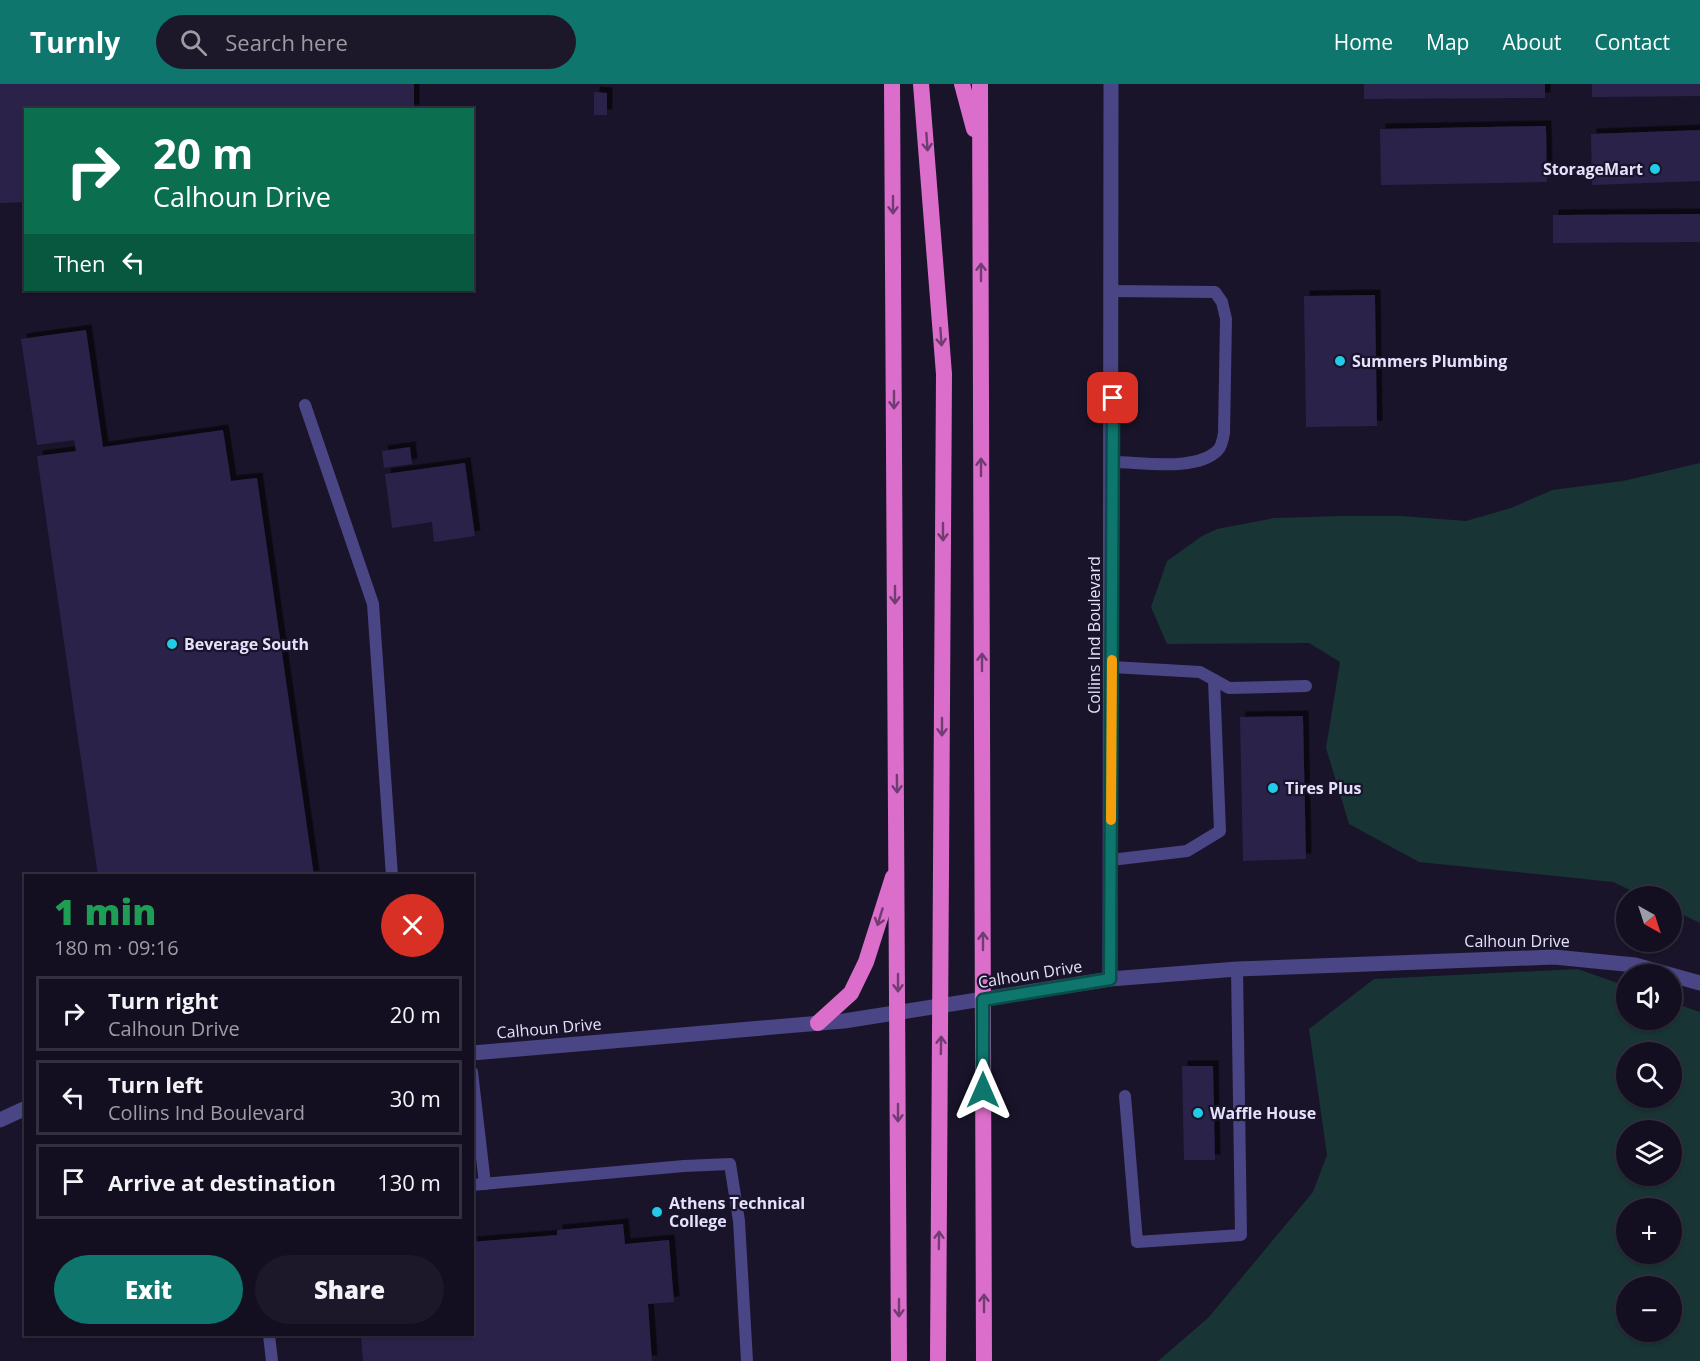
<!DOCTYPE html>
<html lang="en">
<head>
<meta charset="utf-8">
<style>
	:root { --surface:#130f20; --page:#1c1829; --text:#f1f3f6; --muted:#9d9ca5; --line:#322f3e; --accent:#0f766e }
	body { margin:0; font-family:"Open Sans",sans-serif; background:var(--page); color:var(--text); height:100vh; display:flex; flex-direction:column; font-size:22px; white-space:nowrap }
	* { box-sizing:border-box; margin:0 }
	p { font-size:20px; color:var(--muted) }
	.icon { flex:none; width:33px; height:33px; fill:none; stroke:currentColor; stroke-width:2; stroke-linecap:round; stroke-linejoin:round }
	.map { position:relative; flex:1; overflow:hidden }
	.side { position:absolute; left:24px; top:790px; width:450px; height:462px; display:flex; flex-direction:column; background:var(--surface); border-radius:0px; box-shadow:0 2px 4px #0004,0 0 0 2px var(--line) }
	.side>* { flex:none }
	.guide { position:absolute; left:24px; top:24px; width:450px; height:183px; border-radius:0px; box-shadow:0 2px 4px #0004,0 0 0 2px var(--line); background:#0b6e4f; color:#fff; overflow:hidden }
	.needle { width:39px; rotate:141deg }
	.fabs { position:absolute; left:1616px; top:802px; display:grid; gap:12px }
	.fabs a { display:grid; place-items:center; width:66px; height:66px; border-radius:50%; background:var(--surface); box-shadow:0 2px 4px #0004,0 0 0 2px var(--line); font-size:30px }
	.pin { position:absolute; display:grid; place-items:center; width:51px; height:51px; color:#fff; margin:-26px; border-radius:12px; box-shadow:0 3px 9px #0006 }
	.me { position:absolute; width:66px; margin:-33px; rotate:0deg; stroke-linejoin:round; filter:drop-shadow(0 0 4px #0008) }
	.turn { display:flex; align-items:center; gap:21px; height:126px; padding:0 30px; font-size:27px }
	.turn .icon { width:78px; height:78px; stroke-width:2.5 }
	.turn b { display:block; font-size:42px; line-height:51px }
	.then { display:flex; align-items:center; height:57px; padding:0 30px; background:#0003; gap:12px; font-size:22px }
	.round { display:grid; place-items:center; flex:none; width:63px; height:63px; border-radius:32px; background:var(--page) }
	.summary { display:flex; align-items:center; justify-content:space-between; height:102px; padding:0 30px }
	h1 { font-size:36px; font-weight:800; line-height:45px; color:#1e9e55 }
	.primary-button { display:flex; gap:12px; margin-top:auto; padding:12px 30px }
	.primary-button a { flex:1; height:69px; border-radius:36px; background:var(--accent); color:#fff; font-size:24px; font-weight:800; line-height:69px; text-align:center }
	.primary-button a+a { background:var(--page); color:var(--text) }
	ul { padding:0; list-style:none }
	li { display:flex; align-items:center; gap:18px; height:75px; margin:0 12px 9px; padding:0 18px; border:3px solid var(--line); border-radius:0px }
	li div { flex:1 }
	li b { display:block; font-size:22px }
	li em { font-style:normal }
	header { display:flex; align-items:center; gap:36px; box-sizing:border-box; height:84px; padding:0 30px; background:var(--accent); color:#fff }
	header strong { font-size:28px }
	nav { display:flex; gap:33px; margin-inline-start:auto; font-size:21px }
	.search { width:420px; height:54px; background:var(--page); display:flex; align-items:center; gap:15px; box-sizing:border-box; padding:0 21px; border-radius:33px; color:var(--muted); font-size:22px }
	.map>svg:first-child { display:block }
	.green { fill:#183434; fill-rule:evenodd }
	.building { fill:#2c2249; filter:url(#shadow) }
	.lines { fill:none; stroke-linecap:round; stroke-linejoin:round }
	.service { stroke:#4a4584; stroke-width:12 }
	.tertiary { stroke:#4a4584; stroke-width:15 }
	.trunk { stroke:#db6eca; stroke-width:16 }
	.oneway { stroke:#703c72 }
	.route-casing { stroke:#0a4d48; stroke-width:15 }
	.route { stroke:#0f766e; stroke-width:10 }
	.slow { stroke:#f59e0b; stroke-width:10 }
	.poi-dot { fill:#22cbe7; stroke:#19142a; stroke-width:2 }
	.labels { text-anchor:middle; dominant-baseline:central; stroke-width:4.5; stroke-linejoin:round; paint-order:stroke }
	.poi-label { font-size:16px; font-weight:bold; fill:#e5e1fc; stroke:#19142a; text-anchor:start }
	.street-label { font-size:16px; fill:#e5e1fc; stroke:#19142a }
</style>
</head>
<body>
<header>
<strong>Turnly</strong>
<div class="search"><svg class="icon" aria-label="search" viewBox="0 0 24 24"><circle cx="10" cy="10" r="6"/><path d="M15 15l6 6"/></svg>Search here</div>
<nav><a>Home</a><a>Map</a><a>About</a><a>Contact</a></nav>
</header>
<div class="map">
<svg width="1700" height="1277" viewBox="0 0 1700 1277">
	<defs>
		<filter id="shadow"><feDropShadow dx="5.5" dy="-5.5" stdDeviation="0" flood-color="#0009"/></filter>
	</defs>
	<rect width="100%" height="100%" fill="#19142a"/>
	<g class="green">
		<path d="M1700,379V839L1671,825V813H1645L1613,798L1419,778L1349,740L1326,664L1340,578L1309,559L1167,560L1151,523L1167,477L1202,452L1217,445L1274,434L1339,432H1401L1466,437L1511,424L1552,406L1623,397Z"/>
		<path d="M1578,885L1626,902V936H1671V918L1700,928V1277H1158L1208,1234L1313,1108L1327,1071L1309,945L1374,895ZM1626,969H1671V1014H1626ZM1626,1047H1671V1092H1626ZM1626,1125H1671V1170H1626ZM1626,1203H1671V1248H1626Z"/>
	</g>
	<g class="building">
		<path d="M0,0H414V26H26V118L0,119Z"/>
		<path d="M1364,0H1545V14L1364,15Z"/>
		<path d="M1592,0H1700V12L1592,13Z"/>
		<path d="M594,8L607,9V31H594Z"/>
		<path d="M1546,42L1547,98L1381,101L1380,45Z"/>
		<path d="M1700,46V97L1592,101L1591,50Z"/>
		<path d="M1700,130V158L1553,159V131Z"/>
		<path d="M1375,211L1377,342L1306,343L1304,212Z"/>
		<path d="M86,246L103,363L223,346L231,397L257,394L314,792H98L37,372L76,367L74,356L37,361L21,255Z"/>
		<path d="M410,363L412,380L384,384L382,367Z"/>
		<path d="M465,379L475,452L434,458L432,438L392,444L385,390Z"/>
		<path d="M1303,632L1306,775L1243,777L1240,633Z"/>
		<path d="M1182,982H1213L1215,1076H1184Z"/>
		<path d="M623,1140L625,1160L669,1156L674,1218L648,1220L652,1277H363L361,1251H472V1158L557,1151V1146Z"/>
	</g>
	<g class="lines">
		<g class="service">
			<path d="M1112,207L1215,208L1222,218L1226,235L1224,349C1223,355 1222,362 1218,366C1197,388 1141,378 1113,378"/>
			<path d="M305,321L373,520L392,792"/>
			<path d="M1112,583L1200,588L1229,604L1306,602"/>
			<path d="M1111,776L1187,767L1220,747L1214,596"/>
			<path d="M472,988L485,1100"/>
			<path d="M1125,1012L1137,1158L1241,1151L1237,885"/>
			<path d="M472,1101L684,1082L730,1080L739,1137L747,1277"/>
			<path d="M269,1251L272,1277"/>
		</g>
		<g class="tertiary">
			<path d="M1110,895L1111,0"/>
			<path d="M472,969L844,937L1110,895L1237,885L1554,873L1635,881L1700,899"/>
			<path d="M0,1036L26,1024"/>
		</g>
		<g class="trunk">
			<path d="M892,0L899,1277"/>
			<path d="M921,0L944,290L938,1277"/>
			<path d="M962,0L974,45"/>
			<path d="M980,0L984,1277"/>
			<path d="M818,939L851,909L866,878L893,793"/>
		</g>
	</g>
	<defs><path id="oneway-shaft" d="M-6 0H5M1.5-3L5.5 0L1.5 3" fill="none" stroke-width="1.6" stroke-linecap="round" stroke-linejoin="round" transform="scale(1.5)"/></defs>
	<g class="oneway">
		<use href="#oneway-shaft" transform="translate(927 58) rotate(86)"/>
		<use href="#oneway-shaft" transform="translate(893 121) rotate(90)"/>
		<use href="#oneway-shaft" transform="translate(981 188) rotate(-90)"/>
		<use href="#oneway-shaft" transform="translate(941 253) rotate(86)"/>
		<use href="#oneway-shaft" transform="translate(894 316) rotate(90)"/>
		<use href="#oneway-shaft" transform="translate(981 383) rotate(-90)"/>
		<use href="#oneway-shaft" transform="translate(943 448) rotate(90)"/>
		<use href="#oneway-shaft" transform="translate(895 511) rotate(90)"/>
		<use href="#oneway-shaft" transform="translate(982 578) rotate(-90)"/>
		<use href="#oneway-shaft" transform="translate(942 643) rotate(90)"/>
		<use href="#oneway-shaft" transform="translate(897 700) rotate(89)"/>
		<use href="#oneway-shaft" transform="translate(880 833) rotate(107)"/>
		<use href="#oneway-shaft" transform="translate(983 857) rotate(-90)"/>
		<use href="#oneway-shaft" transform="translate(898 899) rotate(90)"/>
		<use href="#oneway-shaft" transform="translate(941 961) rotate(-89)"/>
		<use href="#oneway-shaft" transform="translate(898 1029) rotate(90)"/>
		<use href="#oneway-shaft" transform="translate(939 1156) rotate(-89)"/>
		<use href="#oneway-shaft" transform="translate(984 1219) rotate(-90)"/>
		<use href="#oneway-shaft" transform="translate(899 1224) rotate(90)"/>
	</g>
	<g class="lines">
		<g class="route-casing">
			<path id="route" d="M983,1006V916L1110,895L1113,314"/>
		</g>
		<use href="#route" class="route"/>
		<path class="slow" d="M1111,736L1112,576"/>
	</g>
	<g class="poi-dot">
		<circle cx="1655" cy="85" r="6"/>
		<circle cx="1340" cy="277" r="6"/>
		<circle cx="172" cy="560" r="6"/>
		<circle cx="1273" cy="704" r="6"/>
		<circle cx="1198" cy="1029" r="6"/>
		<circle cx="657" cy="1128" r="6"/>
	</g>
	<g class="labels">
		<g class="poi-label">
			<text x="1643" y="85" text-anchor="end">StorageMart</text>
			<text x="1352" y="277">Summers Plumbing</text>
			<text x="184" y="560">Beverage South</text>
			<text x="1285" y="704">Tires Plus</text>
			<text x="1210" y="1029">Waffle House</text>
			<text x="669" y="1119">Athens Technical<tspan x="669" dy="18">College</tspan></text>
		</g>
		<g class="street-label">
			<text transform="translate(1094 551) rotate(-90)">Collins Ind Boulevard</text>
			<text x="1517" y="857">Calhoun Drive</text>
			<text transform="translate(1030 890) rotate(-9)">Calhoun Drive</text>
			<text transform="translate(549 944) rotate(-5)">Calhoun Drive</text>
		</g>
	</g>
</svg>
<div class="fabs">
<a><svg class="needle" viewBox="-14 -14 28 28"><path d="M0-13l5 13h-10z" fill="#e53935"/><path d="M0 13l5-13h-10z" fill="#9d9ca5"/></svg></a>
<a><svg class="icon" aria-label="sound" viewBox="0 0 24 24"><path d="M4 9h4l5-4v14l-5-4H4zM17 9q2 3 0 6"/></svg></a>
<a><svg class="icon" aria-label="search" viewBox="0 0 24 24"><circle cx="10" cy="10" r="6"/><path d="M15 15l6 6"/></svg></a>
<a><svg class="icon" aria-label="layers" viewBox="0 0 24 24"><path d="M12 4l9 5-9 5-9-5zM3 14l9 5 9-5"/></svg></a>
<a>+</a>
<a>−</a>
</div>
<div class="pin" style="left:1113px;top:314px;background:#d93025"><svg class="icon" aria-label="arrive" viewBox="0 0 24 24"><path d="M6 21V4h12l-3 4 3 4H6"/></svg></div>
<svg class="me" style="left:983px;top:1006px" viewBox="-20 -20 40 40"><path d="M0-17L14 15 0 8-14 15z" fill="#0f766e" stroke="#fff" stroke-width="4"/></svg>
<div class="guide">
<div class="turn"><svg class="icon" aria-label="right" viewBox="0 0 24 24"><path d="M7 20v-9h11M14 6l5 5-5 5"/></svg><div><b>20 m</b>Calhoun Drive</div></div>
<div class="then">Then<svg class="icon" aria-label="left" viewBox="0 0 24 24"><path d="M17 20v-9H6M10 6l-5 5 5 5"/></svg></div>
</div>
<section class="side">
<div class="summary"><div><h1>1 min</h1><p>180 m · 09:16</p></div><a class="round" style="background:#d93025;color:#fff"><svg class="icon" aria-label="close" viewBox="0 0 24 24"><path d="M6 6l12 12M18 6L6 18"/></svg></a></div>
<ul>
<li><svg class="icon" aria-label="right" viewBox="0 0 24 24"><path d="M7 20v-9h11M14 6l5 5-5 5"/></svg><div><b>Turn right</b><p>Calhoun Drive</p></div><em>20 m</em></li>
<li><svg class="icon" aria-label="left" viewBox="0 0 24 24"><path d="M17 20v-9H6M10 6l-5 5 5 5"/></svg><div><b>Turn left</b><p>Collins Ind Boulevard</p></div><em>30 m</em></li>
<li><svg class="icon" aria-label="arrive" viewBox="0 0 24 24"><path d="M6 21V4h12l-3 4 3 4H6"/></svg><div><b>Arrive at destination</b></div><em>130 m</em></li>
</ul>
<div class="primary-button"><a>Exit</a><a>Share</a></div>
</section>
</div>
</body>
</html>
